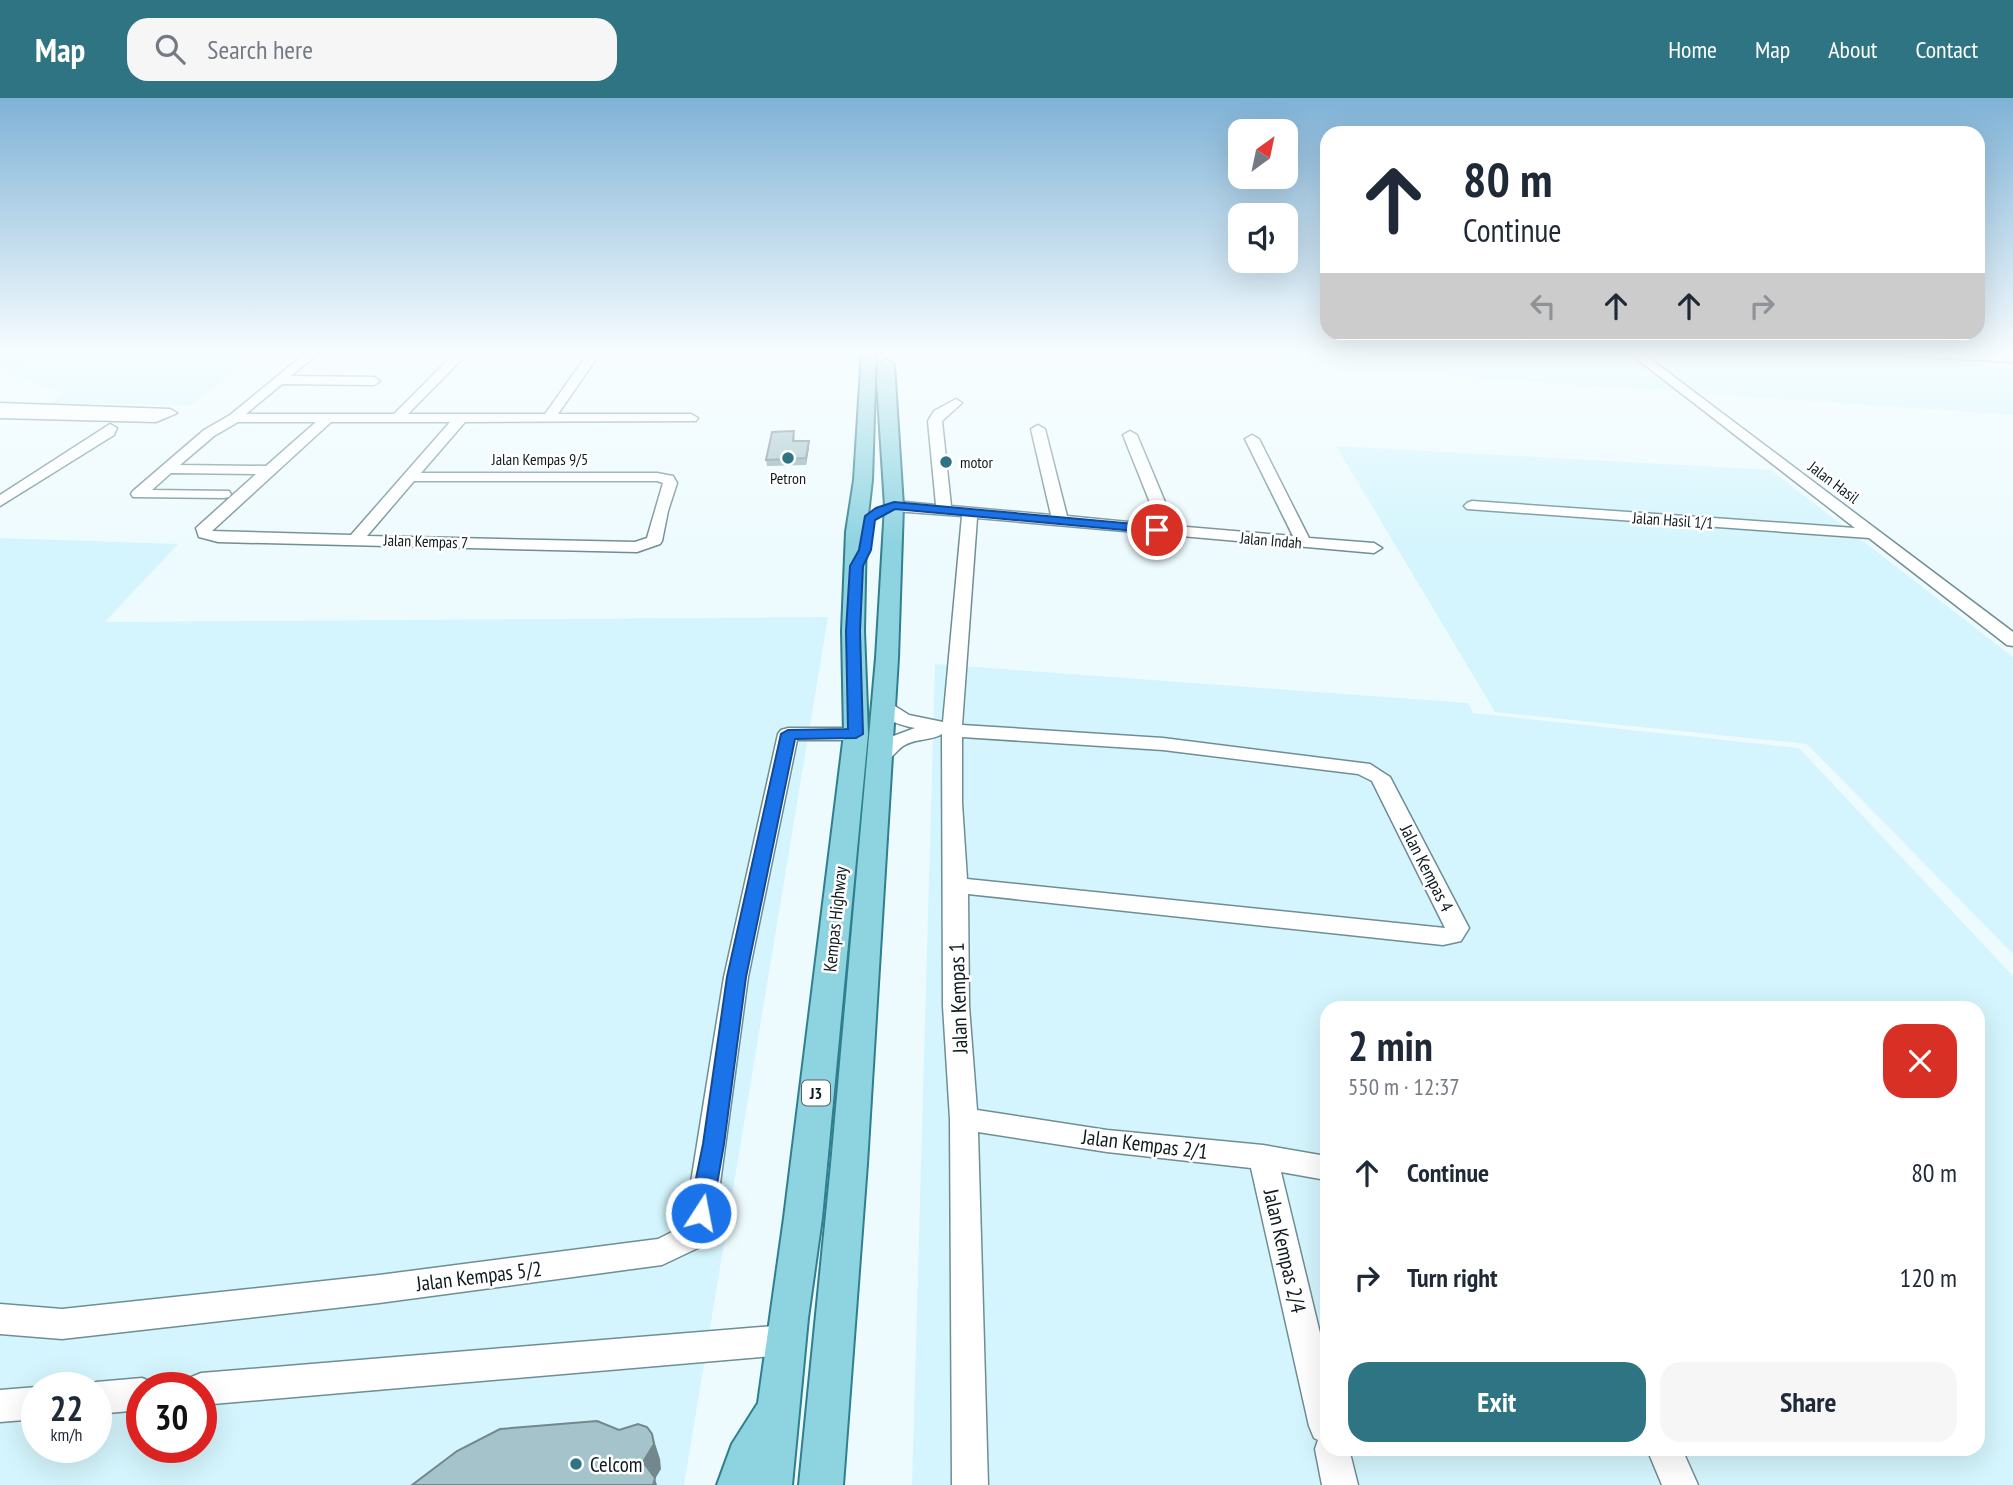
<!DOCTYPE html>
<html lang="en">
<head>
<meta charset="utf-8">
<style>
	:root { --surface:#fff; --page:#f6f6f7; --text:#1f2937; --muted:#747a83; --accent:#2f7482 }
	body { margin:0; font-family:"PT Sans Narrow",sans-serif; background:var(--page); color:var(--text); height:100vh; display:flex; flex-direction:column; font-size:26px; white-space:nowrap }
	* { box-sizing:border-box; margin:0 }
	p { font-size:23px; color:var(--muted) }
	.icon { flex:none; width:38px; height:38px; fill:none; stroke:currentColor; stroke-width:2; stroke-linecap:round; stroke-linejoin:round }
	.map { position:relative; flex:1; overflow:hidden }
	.details { position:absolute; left:1320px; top:903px; width:665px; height:455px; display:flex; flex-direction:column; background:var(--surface); border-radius:21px; box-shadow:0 7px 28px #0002 }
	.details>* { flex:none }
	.top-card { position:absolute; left:1320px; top:28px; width:665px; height:214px; border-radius:21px; box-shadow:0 7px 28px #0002; background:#fff; color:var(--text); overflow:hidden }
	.needle { width:46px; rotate:33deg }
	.tools { position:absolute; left:1228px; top:21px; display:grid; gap:14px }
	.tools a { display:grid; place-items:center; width:70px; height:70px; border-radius:14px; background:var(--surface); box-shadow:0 7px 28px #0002; font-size:35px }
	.speed { position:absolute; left:21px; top:1274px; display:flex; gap:14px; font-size:35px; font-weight:700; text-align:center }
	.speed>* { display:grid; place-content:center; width:91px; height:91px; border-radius:50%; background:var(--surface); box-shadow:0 7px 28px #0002; line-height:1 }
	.speed small { font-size:18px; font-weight:400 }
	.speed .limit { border:10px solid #d22; background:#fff; color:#111 }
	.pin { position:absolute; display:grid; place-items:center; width:60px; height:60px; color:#fff; margin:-30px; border:4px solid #fff; border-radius:50%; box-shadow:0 2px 7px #0007 }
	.me { position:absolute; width:77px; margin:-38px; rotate:11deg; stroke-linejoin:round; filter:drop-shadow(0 0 5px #0008) }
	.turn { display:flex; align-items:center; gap:24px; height:147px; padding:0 28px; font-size:32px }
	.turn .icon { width:91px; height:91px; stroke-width:2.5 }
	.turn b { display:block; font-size:49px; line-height:60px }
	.lanes { display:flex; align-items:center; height:66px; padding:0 28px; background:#0003; justify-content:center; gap:35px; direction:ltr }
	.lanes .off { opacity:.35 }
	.round { display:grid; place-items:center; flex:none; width:74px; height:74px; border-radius:21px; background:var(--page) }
	.summary { display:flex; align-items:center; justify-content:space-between; height:119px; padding:0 28px }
	h1 { font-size:42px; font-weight:600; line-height:52px }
	.button { display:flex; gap:14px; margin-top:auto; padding:14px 28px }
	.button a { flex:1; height:80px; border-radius:21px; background:var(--accent); color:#fff; font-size:28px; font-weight:600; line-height:80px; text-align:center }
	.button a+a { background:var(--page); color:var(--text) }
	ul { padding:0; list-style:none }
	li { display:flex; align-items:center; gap:21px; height:105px; padding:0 28px }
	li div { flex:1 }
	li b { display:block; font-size:26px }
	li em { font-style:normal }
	header { display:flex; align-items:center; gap:42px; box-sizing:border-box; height:98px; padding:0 35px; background:var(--accent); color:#fff }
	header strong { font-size:33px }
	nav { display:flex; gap:38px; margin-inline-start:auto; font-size:24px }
	.search { width:490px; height:63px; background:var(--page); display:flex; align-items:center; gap:18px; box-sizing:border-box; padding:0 24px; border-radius:21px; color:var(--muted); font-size:26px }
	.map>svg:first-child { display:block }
	.built { fill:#d4f5fd; fill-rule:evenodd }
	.green { fill:#c8ebf3 }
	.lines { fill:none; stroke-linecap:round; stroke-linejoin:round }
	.minor-casing { stroke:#6f8d94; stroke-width:3 }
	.major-casing { stroke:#2f7f8e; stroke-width:4 }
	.minor { fill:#fff; fill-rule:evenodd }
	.major { fill:#8dd3e0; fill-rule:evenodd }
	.wall { fill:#8da8ae }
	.shaded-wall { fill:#73888d }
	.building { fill:#a4c3ca; stroke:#73888d; stroke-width:2 }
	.route { fill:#1a73e8; stroke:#114b97; stroke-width:2 }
	.poi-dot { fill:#2f7482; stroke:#fff; stroke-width:2.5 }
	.labels { text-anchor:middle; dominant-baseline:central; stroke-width:5; stroke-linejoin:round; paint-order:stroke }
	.far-street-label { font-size:16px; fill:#0e1a1d; stroke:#fff }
	.far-poi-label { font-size:16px; fill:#0e1a1d; stroke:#fff; text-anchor:start }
	.shield { fill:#fff; stroke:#565f61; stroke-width:2 }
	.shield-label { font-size:16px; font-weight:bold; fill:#0e1a1d }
	.street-label { font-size:18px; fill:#0e1a1d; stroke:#fff }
	.near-street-label { font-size:21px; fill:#0e1a1d; stroke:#fff }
	.near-poi-label { font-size:21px; fill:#0e1a1d; stroke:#fff; text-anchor:start }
</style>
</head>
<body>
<header>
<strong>Map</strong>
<div class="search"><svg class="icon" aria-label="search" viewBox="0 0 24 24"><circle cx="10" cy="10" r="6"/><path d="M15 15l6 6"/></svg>Search here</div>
<nav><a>Home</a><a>Map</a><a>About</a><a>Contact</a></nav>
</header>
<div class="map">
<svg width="2013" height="1387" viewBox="0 0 2013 1387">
	<rect width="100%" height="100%" fill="#eefbfe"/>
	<g class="built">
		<path d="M72,254H260L192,307L49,305L61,296L2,273Z"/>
		<path d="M1266,254H2013V317L1272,266Z"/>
		<path d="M1336,348L1771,372L2013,559V856L1807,646L1495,614Z"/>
		<path d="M0,440L178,446L105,524L828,519L684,1387H0ZM37,1290H96V1349H37ZM142,1290H201V1349H142Z"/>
		<path d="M935,566L1468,605L1473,615L1799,650L2013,878V1387H912ZM1326,910H1978V1351H1326Z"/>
	</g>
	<path class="green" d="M0,254H63L0,271Z"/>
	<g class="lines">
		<g class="minor-casing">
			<g id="minor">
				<path d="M307,254H320L291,278L374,279L380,283L374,287L282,286L246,316H394L456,254H469L408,316H545L589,254H601L558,316H691L698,320L696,323L465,324L421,375H657L673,378L677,385L668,413L662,443L660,446L637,454L218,444L199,439L196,430L256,376L171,375L152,392L229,393L231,396L229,399L224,400L133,399L131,396L133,393L204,332L230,317ZM238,324H316L266,368L180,367L214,338ZM331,324H450L351,437L212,433ZM414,383H657L663,385L647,440L635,444L367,438Z"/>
				<path d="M1628,254H1641L2013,534V548L2007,547L1869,440L1467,411L1464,408L1467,405L1472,403L1855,430Z"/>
				<path d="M1899,254L2013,256V264L1905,258Z"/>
				<path d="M956,301L962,305L942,323L951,408L1051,417L1031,331L1038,327L1045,331L1067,418L1159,427L1123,337L1130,333L1137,337L1175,428L1293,438L1245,341L1252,337L1259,341L1309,440L1374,445L1382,450L1374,455L977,420L962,627L1163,640L1370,666L1390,679L1469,830L1461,843L1443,847L968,796L969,908L977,1012L1107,1032L1263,1047L1326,1058V1082L1281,1074L1326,1260V1351H1349L1358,1387H1322L1315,1351L1318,1342L1314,1340L1309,1328L1251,1070L1107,1054L978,1034L988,1387H952L950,1021L943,908L942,636C931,643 915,640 903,648C891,657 886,671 870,667L867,663L888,640L915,630C899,627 884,622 873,609L876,605H890L909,617L943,624L962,418L894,413L886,408L894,403L936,407L928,323L934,313ZM962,639L1163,652L1358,676L1372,683L1445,830L967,781L962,705Z"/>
				<path d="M0,305L170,311L177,315L156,324L0,320Z"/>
				<path d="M110,326L117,330L114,337L0,408V397Z"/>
				<path d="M788,630H856L863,632L866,636L863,640L856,642H797L748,879L716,1115L700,1149L662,1167L379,1205L62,1241L0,1236V1206L62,1211L379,1177L658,1141L678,1131L686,1115L724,879L778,636L781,632Z"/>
				<path d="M785,1227L796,1231L801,1242L796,1253L785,1257L201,1307V1290H185L189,1280L201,1275Z"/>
				<path d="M142,1280L154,1285L156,1290H142V1312L96,1316V1290H84L96,1284Z"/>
				<path d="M37,1289L40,1290H37V1321L0,1324V1292Z"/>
				<path d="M1647,1351H1682L1698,1387H1662Z"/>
			</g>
		</g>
		<g class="major-casing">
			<g id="major">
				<path d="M862,254H876L872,382L866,434L864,533L868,636L822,1120L808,1220L792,1387H717L732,1346L758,1305L784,1120L844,636L842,533L846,434L854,382Z"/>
				<path d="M886,261L894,266L903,408L898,560L867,1066L843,1387H799L831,1066L876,560L885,408L877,284L878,266Z"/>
			</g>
		</g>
		<use href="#minor" class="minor"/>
		<use href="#major" class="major"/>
	</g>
	<path class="wall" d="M795,339L794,343H809V349L806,367L767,368L766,362Z"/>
	<g class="shaded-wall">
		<path d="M809,343V349L806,367V360Z"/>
		<path d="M652,1336L660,1361L661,1371L655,1381L657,1387H653L643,1364Z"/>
	</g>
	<g class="building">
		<path d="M794,333L793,343H809L806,360L766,362L772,334Z"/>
		<path d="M597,1323L619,1332L638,1326L647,1329L652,1336L654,1346L643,1364L655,1380L653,1387H412L457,1353L500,1331Z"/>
	</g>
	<linearGradient id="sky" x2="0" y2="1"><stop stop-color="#7fb2d6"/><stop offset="0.57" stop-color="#f7fdff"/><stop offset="1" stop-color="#f7fdff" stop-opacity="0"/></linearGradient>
	<rect width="2013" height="448" fill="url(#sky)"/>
	<path class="route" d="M894,404L1157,428L1163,432L1157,435L895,411L875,422L871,452L863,468L860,533L863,636L856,640L795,641L746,879L724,1046L712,1115L709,1121L701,1124L693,1121L689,1115L703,1046L727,879L781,636L788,632L848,631L846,533L850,468L859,452L865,418L876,410Z"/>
	<g class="poi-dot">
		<circle cx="788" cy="360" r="7"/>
		<circle cx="946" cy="364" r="7"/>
		<circle cx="576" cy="1366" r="7"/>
	</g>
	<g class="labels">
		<g class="far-street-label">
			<text x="540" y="361">Jalan Kempas 9/5</text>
			<text transform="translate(1834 384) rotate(37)">Jalan Hasil</text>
			<text transform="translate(1673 422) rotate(4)">Jalan Hasil 1/1</text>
			<text transform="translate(1271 442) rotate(5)">Jalan Indah</text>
			<text transform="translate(426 443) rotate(2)">Jalan Kempas 7</text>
		</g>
		<g class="far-poi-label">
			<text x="960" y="364">motor</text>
			<text x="788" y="380" text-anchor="middle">Petron</text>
		</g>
		<rect class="shield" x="802" y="982.5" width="28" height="25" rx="5"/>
		<g class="shield-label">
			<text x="816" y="995">J3</text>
		</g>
		<g class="street-label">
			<text transform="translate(1427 770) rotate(63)">Jalan Kempas 4</text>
			<text transform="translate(835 821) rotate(-84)">Kempas Highway</text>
		</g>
		<g class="near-street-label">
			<text transform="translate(958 900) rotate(-92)">Jalan Kempas 1</text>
			<text transform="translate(1145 1046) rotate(7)">Jalan Kempas 2/1</text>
			<text transform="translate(1285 1153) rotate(77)">Jalan Kempas 2/4</text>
			<text transform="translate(479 1178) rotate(-7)">Jalan Kempas 5/2</text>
		</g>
		<g class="near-poi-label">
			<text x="590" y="1366">Celcom</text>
		</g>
	</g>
</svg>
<div class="tools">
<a><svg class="needle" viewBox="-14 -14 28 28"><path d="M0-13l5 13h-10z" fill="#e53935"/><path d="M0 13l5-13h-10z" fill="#747a83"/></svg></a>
<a><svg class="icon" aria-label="sound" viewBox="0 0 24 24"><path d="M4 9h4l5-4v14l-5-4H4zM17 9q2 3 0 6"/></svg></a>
</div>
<div class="speed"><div>22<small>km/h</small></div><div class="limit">30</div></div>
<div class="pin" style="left:1157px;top:432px;background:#d93025"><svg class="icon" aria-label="arrive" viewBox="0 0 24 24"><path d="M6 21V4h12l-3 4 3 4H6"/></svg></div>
<svg class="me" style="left:701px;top:1115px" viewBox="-20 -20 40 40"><circle r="17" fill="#1a73e8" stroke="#fff" stroke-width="3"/><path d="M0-11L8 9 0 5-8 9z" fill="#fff"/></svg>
<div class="top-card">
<div class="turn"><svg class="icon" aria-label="ahead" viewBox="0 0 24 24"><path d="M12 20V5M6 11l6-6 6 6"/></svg><div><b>80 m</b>Continue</div></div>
<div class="lanes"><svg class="icon off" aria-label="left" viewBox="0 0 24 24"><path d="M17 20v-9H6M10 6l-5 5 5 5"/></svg><svg class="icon" aria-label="ahead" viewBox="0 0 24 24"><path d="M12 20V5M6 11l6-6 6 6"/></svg><svg class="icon" aria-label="ahead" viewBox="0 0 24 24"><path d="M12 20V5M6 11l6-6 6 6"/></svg><svg class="icon off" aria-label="right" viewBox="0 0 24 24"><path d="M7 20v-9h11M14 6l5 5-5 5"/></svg></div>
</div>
<section class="details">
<div class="summary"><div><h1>2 min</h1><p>550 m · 12:37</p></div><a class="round" style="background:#d93025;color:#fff"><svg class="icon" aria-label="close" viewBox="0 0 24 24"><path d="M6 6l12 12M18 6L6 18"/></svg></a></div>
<ul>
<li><svg class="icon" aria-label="ahead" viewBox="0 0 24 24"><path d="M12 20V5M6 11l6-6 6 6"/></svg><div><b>Continue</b></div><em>80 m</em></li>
<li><svg class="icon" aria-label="right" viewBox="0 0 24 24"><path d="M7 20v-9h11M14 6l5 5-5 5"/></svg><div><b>Turn right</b></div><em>120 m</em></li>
</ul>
<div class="button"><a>Exit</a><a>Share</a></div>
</section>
</div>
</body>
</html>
